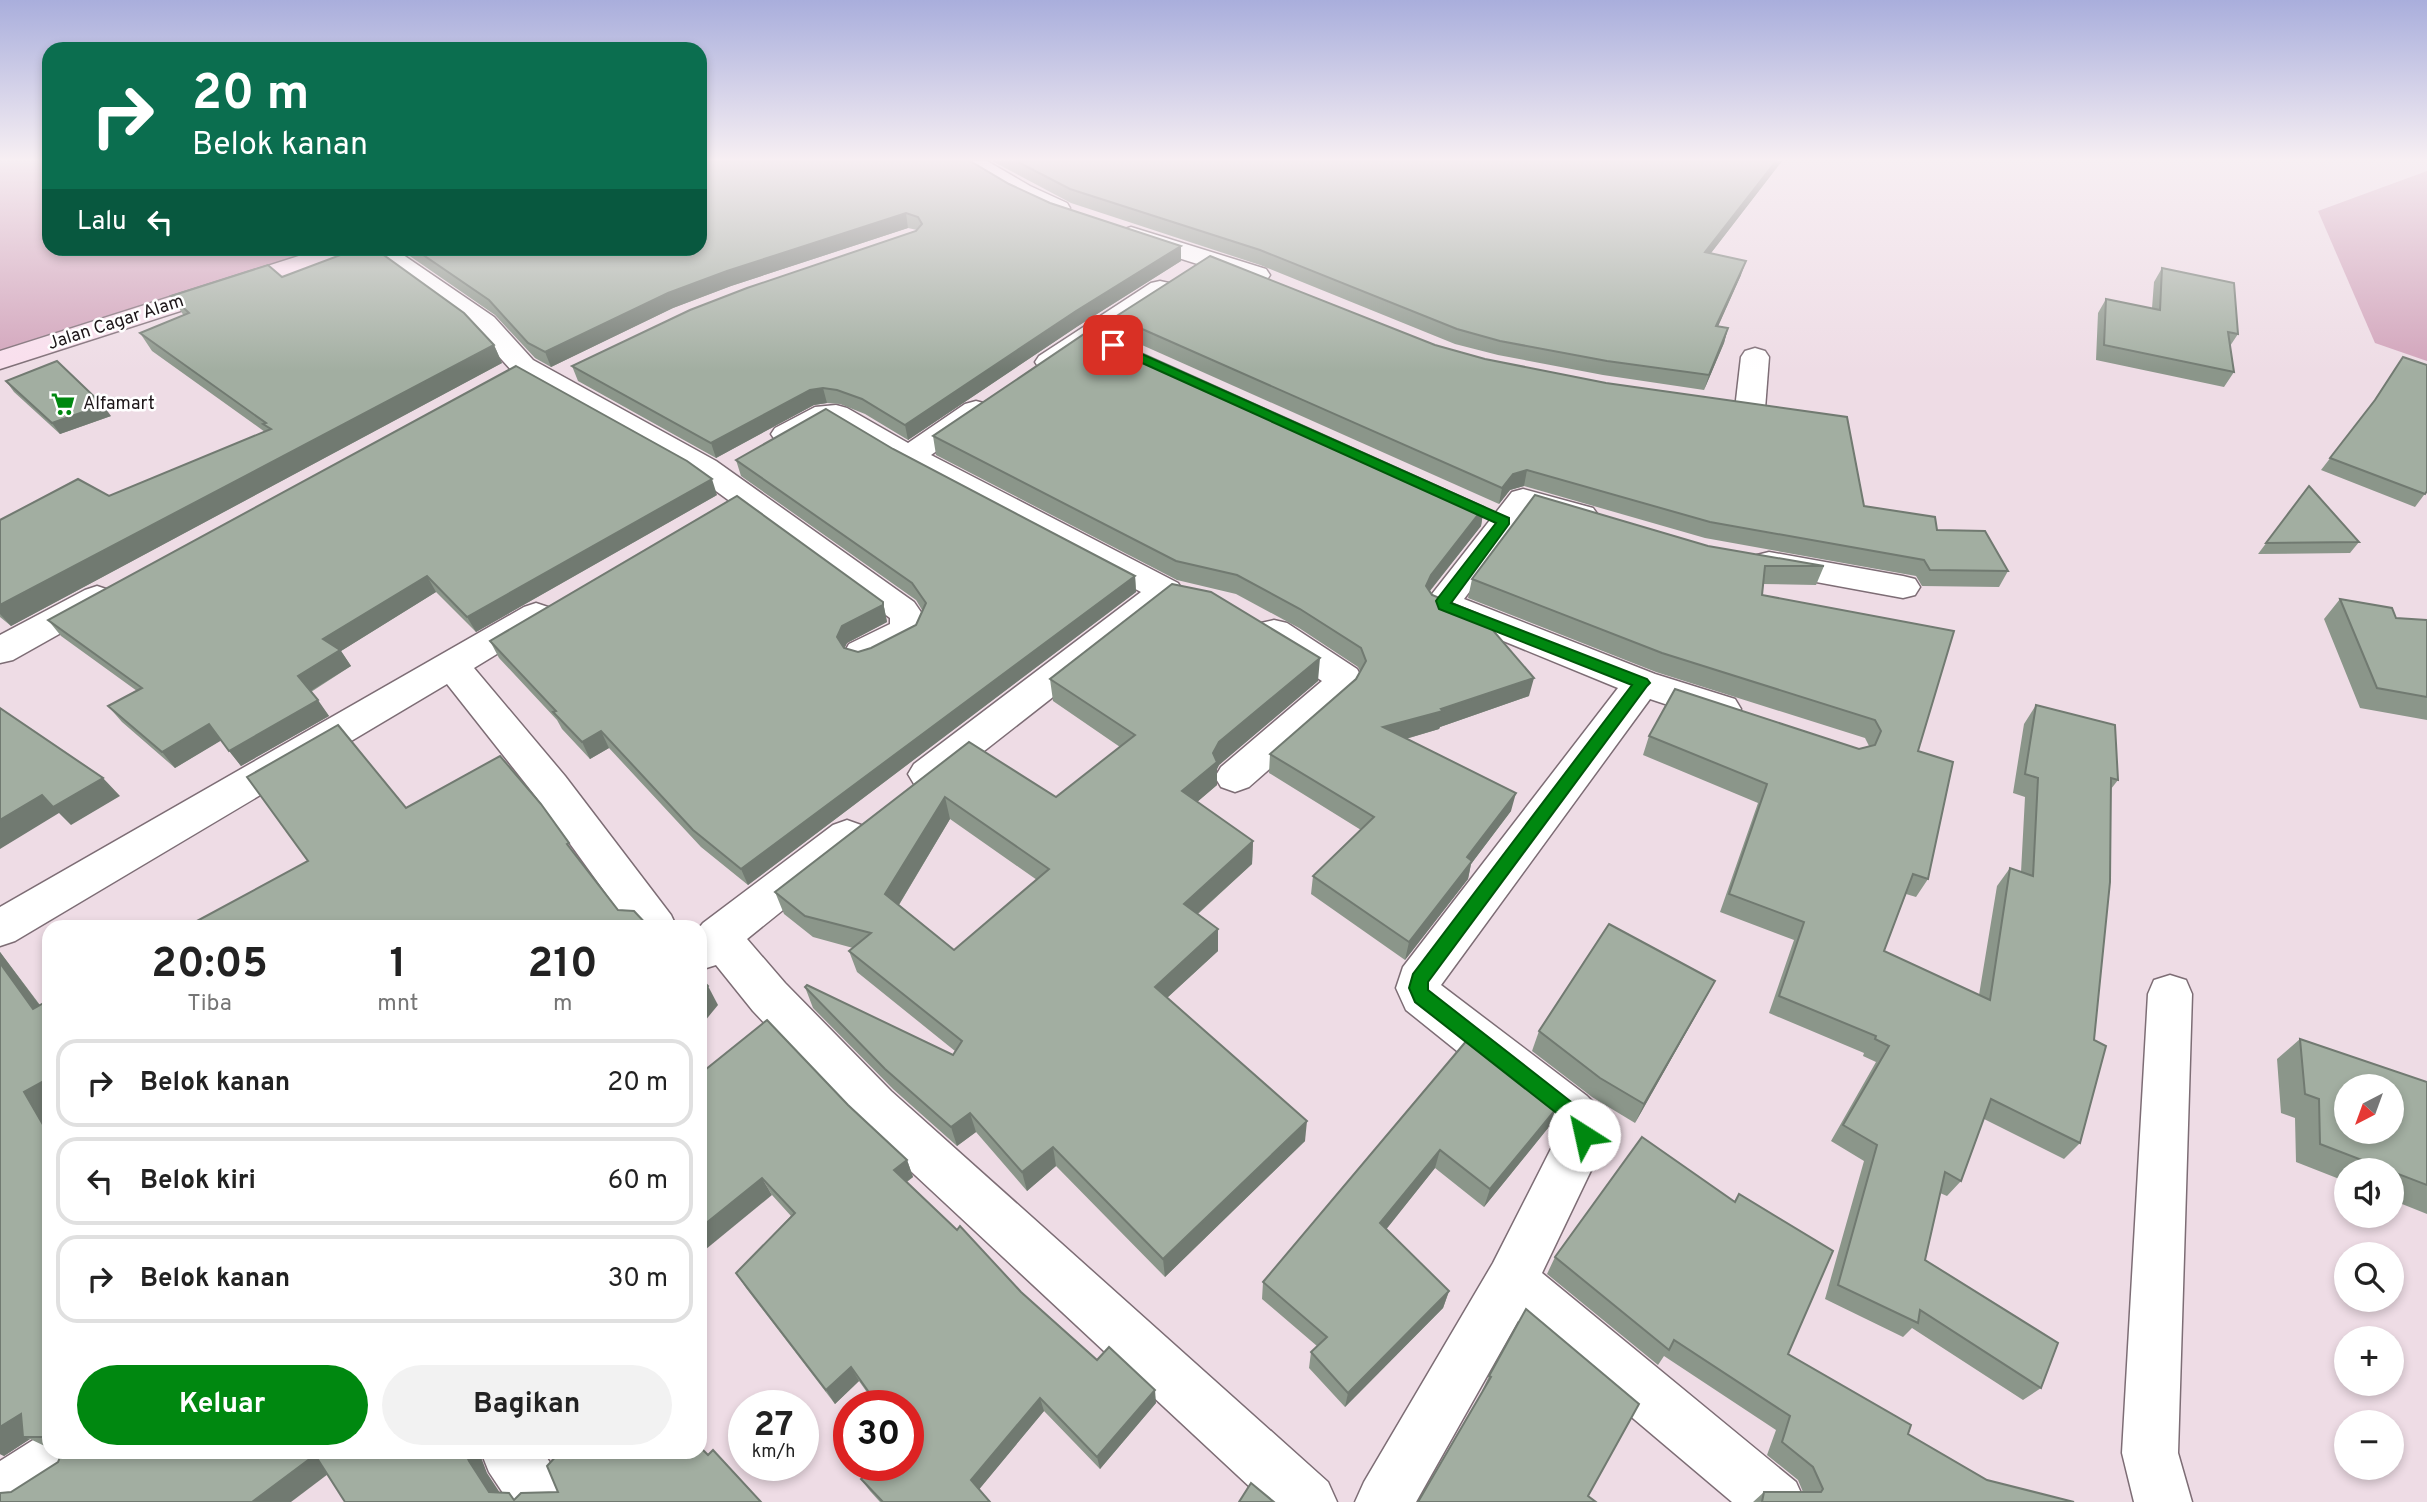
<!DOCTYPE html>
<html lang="id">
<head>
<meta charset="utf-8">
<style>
	:root { --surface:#fff; --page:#f2f2f2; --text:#222; --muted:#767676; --line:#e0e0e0; --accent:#008810 }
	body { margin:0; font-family:Overpass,sans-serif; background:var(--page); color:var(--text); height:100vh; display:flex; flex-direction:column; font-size:26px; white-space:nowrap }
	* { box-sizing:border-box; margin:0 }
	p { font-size:23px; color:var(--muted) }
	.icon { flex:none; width:38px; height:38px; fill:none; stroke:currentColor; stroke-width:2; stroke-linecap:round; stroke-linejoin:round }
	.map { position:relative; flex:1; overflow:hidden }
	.panel { position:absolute; left:42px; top:920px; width:665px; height:539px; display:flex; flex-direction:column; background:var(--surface); border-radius:21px; box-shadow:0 4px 10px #0003 }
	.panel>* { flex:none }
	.guide { position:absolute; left:42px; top:42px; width:665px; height:214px; border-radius:21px; box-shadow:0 4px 10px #0003; background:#0b6e4f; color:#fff; overflow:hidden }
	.needle { width:46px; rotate:221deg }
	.buttons { position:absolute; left:2334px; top:1074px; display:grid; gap:14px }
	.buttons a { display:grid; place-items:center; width:70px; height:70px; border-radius:50%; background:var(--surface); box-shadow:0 4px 10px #0003; font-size:35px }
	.speed { position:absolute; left:728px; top:1390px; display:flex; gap:14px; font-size:35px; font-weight:700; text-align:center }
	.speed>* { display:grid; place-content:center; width:91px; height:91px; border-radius:50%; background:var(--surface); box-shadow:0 4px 10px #0003; line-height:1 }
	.speed small { font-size:18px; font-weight:400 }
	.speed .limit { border:10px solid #d22; background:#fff; color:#111 }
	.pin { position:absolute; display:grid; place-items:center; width:60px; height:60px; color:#fff; margin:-30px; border-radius:14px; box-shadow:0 4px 10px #0006 }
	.me { position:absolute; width:77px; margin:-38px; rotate:325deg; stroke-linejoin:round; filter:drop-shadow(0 0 5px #0008) }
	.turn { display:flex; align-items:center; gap:24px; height:147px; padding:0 35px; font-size:32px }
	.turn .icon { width:91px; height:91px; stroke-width:2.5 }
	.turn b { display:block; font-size:49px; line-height:60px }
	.then { display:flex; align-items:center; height:66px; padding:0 35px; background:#0003; gap:14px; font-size:26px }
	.eta { display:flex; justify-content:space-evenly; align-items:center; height:119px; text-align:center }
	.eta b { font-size:42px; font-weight:700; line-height:49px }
	.action { display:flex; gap:14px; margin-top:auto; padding:14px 35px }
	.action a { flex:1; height:80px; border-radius:42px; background:var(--accent); color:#fff; font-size:28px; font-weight:700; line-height:80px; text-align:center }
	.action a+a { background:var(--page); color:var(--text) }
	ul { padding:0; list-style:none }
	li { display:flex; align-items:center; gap:21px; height:88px; margin:0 14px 10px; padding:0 21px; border:4px solid var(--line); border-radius:21px }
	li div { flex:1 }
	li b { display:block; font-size:26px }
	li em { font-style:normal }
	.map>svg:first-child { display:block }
	.green { fill:#d1a3ba }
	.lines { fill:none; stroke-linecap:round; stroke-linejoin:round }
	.street-casing { stroke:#7d6d75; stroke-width:3 }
	.secondary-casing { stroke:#7d6d75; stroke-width:3 }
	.street { fill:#fff; fill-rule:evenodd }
	.secondary { fill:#f9dfed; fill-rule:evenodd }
	.wall { fill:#8b968a; fill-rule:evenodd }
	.shaded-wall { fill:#717a71 }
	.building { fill:#a2aea1; stroke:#717a71; stroke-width:2; fill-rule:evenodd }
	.route { fill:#008810; stroke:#00580a; stroke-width:2 }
	.labels { text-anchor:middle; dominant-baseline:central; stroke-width:5; stroke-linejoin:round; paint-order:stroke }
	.far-street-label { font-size:18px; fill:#1d1619; stroke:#fff }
	.far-poi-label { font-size:18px; fill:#1d1619; stroke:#fff; text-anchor:start }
</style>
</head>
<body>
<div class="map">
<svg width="2427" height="1502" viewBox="0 0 2427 1502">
	<rect width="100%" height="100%" fill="#eedce5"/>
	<g class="green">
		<path d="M0,161H49V248L328,249L0,356Z"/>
		<path d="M2427,171V361L2375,343L2318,211Z"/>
	</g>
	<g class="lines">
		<g class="street-casing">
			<g id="street">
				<path d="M959,161H987L1030,186L1067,203L1070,208L1067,213C1040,220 986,180 963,166Z"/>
				<path d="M1131,227L1266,269L1270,275L1266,281L1257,283L1122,240L1118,235L1122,230Z"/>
				<path d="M363,248H393L494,317L533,360L716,461L914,602L927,621L917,641L875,662L862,666L849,662L844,653L849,644L890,624V618L694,475L513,372L474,329Z"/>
				<path d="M1160,281L1169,283L1173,289L1169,295L1059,368L1049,371L1039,368L1035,362L1039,356L1151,283Z"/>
				<path d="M1755,348L1765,351L1769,357L1765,409L1761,415L1750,418L1739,415L1735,409L1741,357L1745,351Z"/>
				<path d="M976,401L987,404L991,410L987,416L931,455L1178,583L1183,591L1178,599L942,784L928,789L914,784L908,774L914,764L1141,592L898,463L830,423L797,440L786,443L775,440L771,434L775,428L815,407L836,405L847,408L908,443L965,404Z"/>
				<path d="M1523,489L1593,508L1598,515L1593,522L1582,525L1530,511L1464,599L1655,674L1735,699L1741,709L1735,719L1722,723L1650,699L1441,985L1587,1096C1600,1108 1604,1119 1608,1135L1542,1273L1796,1482L1805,1502H1732L1518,1321L1416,1502H1355L1364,1482L1493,1263L1559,1133L1406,1010L1396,988L1403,967L1618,688L1430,611L1425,603L1512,492Z"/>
				<path d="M1769,552L1903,576L1915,579L1920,587L1915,595L1903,598L1757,571L1752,563L1757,555Z"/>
				<path d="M97,586L109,590L114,598L109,606L13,660L0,663V635L85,590Z"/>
				<path d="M536,603L548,607L554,615L548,623L474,668L565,776L671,915L677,928H631L537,798L447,684L15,941L0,946V907L524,607Z"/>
				<path d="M1274,620L1287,623L1357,669L1362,678L1352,696L1249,787L1235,792L1221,787L1215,777L1221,767L1322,681L1261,641L1256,632L1261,623Z"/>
				<path d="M847,820L861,825L867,836L861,847L747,939L785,983L891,1091L1328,1482L1337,1502H1266L857,1121L753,1011L716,965L700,970L699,928L703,923L833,825Z"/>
				<path d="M2170,975L2186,980L2192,994L2178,1453L2192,1502H2134L2122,1453L2148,994L2154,980Z"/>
				<path d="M49,1430V1452H92L84,1472L39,1502H0V1461Z"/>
				<path d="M481,1452H543L563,1482L572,1502H509L489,1472Z"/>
			</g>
		</g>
		<g class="secondary-casing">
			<path id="secondary" d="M324,248H364L361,253L0,369V351Z"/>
		</g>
		<use href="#street" class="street"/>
		<use href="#secondary" class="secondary"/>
	</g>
	<g class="wall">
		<path d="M992,161H1782L1711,253L1741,275L1718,326L1728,328L1724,343L1704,390L1603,375L1498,355L1455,344L1260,265L1071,203Z"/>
		<path d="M1009,184L1050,203L1181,261L1078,326L908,440L865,414L840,404L827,403L814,405L716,458L578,381L572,366L917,230L908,228L731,286L673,308L551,367L535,358L495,315L404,252L402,248H700Z"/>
		<path d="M2162,268L2238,334L2230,346L2234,372L2224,387L2096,360L2098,313L2106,299L2152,308L2154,282Z"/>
		<path d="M282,277L494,345L502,363L11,626L0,617V520L109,496L265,432L152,351L140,333L184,316L171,296Z"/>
		<path d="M1115,317L1435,345L1864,506L1937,530L2008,571L1999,587L1922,586L1916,576L1705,538L1524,486L1510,490L1499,504L1115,333Z"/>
		<path d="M2403,357L2427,491L2415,507L2321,470L2369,408Z"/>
		<path d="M6,381L111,416L60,434L14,392Z"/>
		<path d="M933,436L1484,507L1481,526L1430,591L1529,696L1440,727L1439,729L1406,739L1511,811L1471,864L1468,879L1405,960L1311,894L1313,876L1361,830L1269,773L1270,754L1356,679L1360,671L1358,667L1299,628L1236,594L1177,580L936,455Z"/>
		<path d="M893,449L1135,576L1136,592L748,885L701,847L609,748L590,759L562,729L557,720L499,658L490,641L883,602L887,622L847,643L844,648L858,652L871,648L916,625L922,610L916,600L741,476L736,460Z"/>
		<path d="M2309,486L2359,542L2350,553L2258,554Z"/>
		<path d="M717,495L476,632L436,592L341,651L351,666L311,692L329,716L241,766L221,740L175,768L122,722L108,706L137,691L61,636L48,620Z"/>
		<path d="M1708,546L1824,566L1816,585L1763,584L1762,595L1918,751L1928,879L1916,897L1906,894L1884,951L1979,995L1997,886L2010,868L2021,872L2025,797L2013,793L2024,724L2036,705L2118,780L2111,789L2080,1143L2064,1159L1984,1119L1961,1181L1947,1196L1940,1193L1925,1260L2041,1388L2023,1400L1912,1328L1903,1337L1825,1299L1864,1161L1831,1141L1876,1062L1863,1056L1864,1053L1769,1013L1794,940L1720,912L1758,803L1643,755L1649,736L1859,749L1869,746L1865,738L1656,672L1468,598L1472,579Z"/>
		<path d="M2340,599L2396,618L2427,620V720L2360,708L2324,619Z"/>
		<path d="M1050,679L1318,681L1219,765L1217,769V785L1197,802L1253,841L1252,864L1198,914L1218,929V951L1167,998L1305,1141L1165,1277L1056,1166L1027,1191L976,1132L957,1146L893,1089L813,1008L805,987L953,1055L955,1051L857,972L849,951L853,948L813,937L784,914L775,892L969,742L1056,797L1120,747L1053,701ZM950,819L1037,880L954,950L899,905Z"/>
		<path d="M0,952L40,1005L48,1110L49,1112V1448L30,1439L4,1456L0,1454Z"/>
		<path d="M1715,981L1704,1001L1635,1123L1592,1097L1532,1051L1539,1031Z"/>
		<path d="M1468,1039L1548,1128L1484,1207L1435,1168L1386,1229L1449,1291L1443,1308L1345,1407L1309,1368L1311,1352L1317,1346L1262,1299L1263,1282Z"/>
		<path d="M2300,1039L2427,1082V1214L2392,1200V1171H2347V1182L2296,1162L2295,1118L2281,1113L2277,1059Z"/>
		<path d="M700,1074L848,1105L907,1160L913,1177L907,1182L1021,1292L1097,1360L1156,1403L1100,1469L1044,1411L979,1489L990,1502H880L870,1491L861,1479L908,1465V1405H876L859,1381L835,1404L746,1288L736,1273L791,1216L772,1195Z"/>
		<path d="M1739,1194L1788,1354L1908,1434L1987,1480L2074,1502H1753L1764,1492H1803L1798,1480L1767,1455L1776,1430L1664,1356L1658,1365L1547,1274L1555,1257L1734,1202Z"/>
		<path d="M1526,1309L1588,1496L1418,1502L1483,1392L1482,1391L1489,1376Z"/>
	</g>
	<g class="shaded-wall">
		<path d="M1776,161H1782L1701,266L1705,252Z"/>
		<path d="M906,213L908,228L731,286L673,308L551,367L545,352L668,293L727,271Z"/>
		<path d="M1181,246V261L1078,326L908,440L905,425L1076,311Z"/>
		<path d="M1746,261L1741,275L1712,340L1716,326Z"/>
		<path d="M1728,328L1724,343L1704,390L1709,375Z"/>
		<path d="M494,345L502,363L11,626L0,614V605Z"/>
		<path d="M823,388L827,403L814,405L716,458L711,443L810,390Z"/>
		<path d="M103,405L111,416L60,434L52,423Z"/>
		<path d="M1527,470L1524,486L1510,490L1499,504L1502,488L1513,474Z"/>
		<path d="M712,479L717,495L476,632L467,617Z"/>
		<path d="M1484,507L1481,526L1428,593L1426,586L1431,575Z"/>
		<path d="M427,576L436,592L341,651L351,666L309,692L298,676L323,639Z"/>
		<path d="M1135,576L1136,592L748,885L741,869Z"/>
		<path d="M883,602L887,622L847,643L842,654L837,637L842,626Z"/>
		<path d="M1320,658L1318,681L1219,765L1217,769V785L1183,814L1182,791L1213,753L1219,742Z"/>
		<path d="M1534,678L1529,696L1440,727L1439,729L1381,746L1383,727Z"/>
		<path d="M318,700L329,716L241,766L229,751Z"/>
		<path d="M209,724L222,740L175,768L162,752Z"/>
		<path d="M601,731L609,748L590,759L582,742Z"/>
		<path d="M103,778L120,796L71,825L59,813L0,849V820L42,795Z"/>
		<path d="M1516,793L1511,811L1471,864L1468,879L1405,960L1409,942L1467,857Z"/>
		<path d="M945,797L950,819L892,916L885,894Z"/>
		<path d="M1253,841L1252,864L1185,925L1184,904Z"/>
		<path d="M1218,929V951L1156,1008L1155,987Z"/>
		<path d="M0,952L49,1018L33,1009L0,963Z"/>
		<path d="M1715,981L1704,1001L1635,1123L1644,1104Z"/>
		<path d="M708,986L718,1005L700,1027V996Z"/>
		<path d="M49,1078V1110H48L49,1112V1135L24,1092Z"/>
		<path d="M1556,1109L1548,1128L1484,1207L1490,1189Z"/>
		<path d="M970,1113L976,1132L957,1146L951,1127Z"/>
		<path d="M1307,1121L1305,1141L1165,1277L1163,1259Z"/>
		<path d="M1053,1147L1056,1166L1027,1191L1022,1172Z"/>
		<path d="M1440,1150L1435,1168L1377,1241L1380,1223Z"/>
		<path d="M907,1160L913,1177L900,1186L894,1170Z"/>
		<path d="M762,1178L772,1195L700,1254V1228Z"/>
		<path d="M1449,1291L1443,1308L1345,1407L1348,1393Z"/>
		<path d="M851,1367L859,1381L835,1404L826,1390Z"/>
		<path d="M1155,1390L1156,1403L1100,1469L1097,1457Z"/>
		<path d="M1040,1398L1044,1411L977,1492L971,1480Z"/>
		<path d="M21,1414L23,1437L30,1439L4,1456L0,1454V1427Z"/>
		<path d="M465,1452H479L487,1473L506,1502L489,1492L469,1461Z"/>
		<path d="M315,1455L336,1468L291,1502H252Z"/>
	</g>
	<g class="building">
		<path d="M700,161H970L1009,184L1050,203L1181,246L1076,311L905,425L862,399L837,390L823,388L810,390L711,443L572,366L690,310L747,288L916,231L922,224L918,217L906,213L727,271L668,293L545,352L528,343L489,300L413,248H700Z"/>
		<path d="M1016,161H1776L1705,252L1746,261L1716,326L1728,328L1709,375L1607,361L1500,341L1457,329L1260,250L1070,189Z"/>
		<path d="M359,248H374L464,313L494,345L0,605V520L78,479L109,496L271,429L263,424L266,423L140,333L189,313L171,296L268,265L282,277Z"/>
		<path d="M1210,256L1435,345L1485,359L1606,383L1847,417L1864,506L1935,517L1937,530L1985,531L2008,571L1930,570L1924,560L1710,522L1527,470L1513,474L1502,488L1115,317Z"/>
		<path d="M2162,268L2234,283L2238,334L2228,332L2234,372L2104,345L2106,299L2160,310Z"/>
		<path d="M1090,330L1484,507L1431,575L1426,586L1432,595L1479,614L1534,678L1441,709L1443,711L1383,727L1516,793L1467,857L1472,861L1409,942L1313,876L1374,817L1270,754L1356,679L1366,661L1361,648L1300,609L1237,575L1176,561L933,436Z"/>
		<path d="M2403,357L2427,365V491L2425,494L2330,458L2375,400Z"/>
		<path d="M57,361L103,405L52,423L6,381Z"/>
		<path d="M516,366L687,461L712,479L467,617L427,576L323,639L340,650L298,676L318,700L229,751L209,724L162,752L108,706L142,688L48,620Z"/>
		<path d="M826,409L893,449L1135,576L741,869L693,830L601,731L582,742L553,712L556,711L490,641L737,496L883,602V605L842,626L837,637L844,648L858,652L871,648L916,625L926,603L912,583L736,460Z"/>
		<path d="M2309,486L2359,542L2266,543Z"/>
		<path d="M1535,495L1708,546L1824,566H1765L1762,595L1954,631L1918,751L1953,762L1928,879L1913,874L1884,951L1990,1000L2010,868L2033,876L2038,778L2025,774L2036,705L2115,725L2118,780L2111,778L2110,882L2094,1040L2106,1046L2080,1143L1991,1099L1961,1181L1945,1172L1925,1260L2058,1343L2041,1388L1920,1310L1918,1323L1838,1285L1877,1145L1843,1125L1889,1046L1875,1039L1876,1036L1779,996L1804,922L1729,894L1767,784L1649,736L1675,689L1859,749L1875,745L1881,731L1875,720L1662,653L1472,579Z"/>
		<path d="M1172,584L1211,592L1320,658L1219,742L1213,753L1217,762L1182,791L1253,841L1184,904L1218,929L1155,987L1307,1121L1163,1259L1053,1147L1022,1172L970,1113L951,1127L885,1069L805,987L807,985L953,1055L962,1041L849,951L871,933L805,916L775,892L969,742L1056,797L1135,735L1050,679ZM945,797L1049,869L954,950L885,894Z"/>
		<path d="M2340,599L2392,608L2396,618L2427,620V697L2377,688Z"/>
		<path d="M0,708L103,778L53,807L42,795L0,820Z"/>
		<path d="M338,725L406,808L500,756L541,804L569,843L567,844L618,910L634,911L650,928H184L308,861L247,777Z"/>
		<path d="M1609,924L1715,981L1644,1104L1600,1078L1539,1031Z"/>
		<path d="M0,963L33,1009L49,1000V1078L24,1092L49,1135V1437H23L21,1414L0,1427Z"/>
		<path d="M700,978L708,986L700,996Z"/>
		<path d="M767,1020L848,1105L907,1160L894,1170L957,1230L960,1226L1021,1292L1097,1360L1109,1347L1155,1390L1097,1457L1040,1398L971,1480L990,1502H883L861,1479L875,1465H908V1405H878L851,1367L826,1390L736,1273L795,1213L762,1178L700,1228V1074Z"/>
		<path d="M1468,1039L1556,1109L1490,1189L1440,1150L1380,1223L1449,1291L1348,1393L1311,1352L1327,1337L1263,1282Z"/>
		<path d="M2300,1039L2427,1082V1185L2320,1144L2319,1099L2305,1094ZM2347,1087H2392V1132H2347Z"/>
		<path d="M1642,1137L1735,1202L1739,1194L1833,1251L1788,1354L1911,1425L1908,1434L1987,1480L2074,1502H1762L1764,1492H1821L1823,1489L1813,1467L1782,1442L1790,1416L1674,1340L1669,1350L1555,1257Z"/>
		<path d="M1526,1309L1639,1404L1588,1496L1596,1502H1418L1491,1377L1489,1376Z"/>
		<path d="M700,1447L708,1455L713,1450L761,1502H345L315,1455L252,1502H0V1493L11,1492L58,1462L62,1452H465L469,1461L489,1492L509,1493L514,1500L521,1493L558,1492L547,1466L560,1452H700Z"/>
		<path d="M1251,1483L1274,1502H1239Z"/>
	</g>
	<linearGradient id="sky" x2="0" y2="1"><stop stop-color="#a9aedc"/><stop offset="0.43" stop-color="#f7eff3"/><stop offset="1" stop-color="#f7eff3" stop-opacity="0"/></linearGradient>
	<rect width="2427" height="371" fill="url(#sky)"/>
	<path class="route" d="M1109,343H1117L1509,518V524L1451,603L1647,679L1650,683L1647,686L1428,982V990L1588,1115L1594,1135L1591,1142L1584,1145L1577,1142L1573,1126L1415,1002L1409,988L1413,974L1632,685L1439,609L1436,601L1438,598L1496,523L1109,348Z"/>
	<defs>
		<g id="supermarket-bare" transform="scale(1.89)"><path d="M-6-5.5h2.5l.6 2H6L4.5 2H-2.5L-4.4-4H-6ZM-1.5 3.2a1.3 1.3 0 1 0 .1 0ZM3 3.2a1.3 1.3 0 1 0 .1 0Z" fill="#008810" stroke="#fff" stroke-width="2.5" paint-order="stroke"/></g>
	</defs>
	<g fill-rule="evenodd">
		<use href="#supermarket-bare" x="63" y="404"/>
	</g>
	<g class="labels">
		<g class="far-street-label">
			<text transform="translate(116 323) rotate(-18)">Jalan Cagar Alam</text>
		</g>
		<g class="far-poi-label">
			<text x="83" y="404">Alfamart</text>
		</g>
	</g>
</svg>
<div class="buttons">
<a><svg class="needle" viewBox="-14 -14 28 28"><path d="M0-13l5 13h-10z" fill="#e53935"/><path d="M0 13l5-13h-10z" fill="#767676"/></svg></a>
<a><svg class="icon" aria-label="sound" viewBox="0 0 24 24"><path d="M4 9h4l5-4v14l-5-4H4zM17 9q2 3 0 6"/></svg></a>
<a><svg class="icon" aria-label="search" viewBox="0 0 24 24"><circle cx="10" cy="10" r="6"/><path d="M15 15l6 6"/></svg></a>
<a>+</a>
<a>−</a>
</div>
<div class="speed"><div>27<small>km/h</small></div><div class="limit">30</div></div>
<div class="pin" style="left:1113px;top:345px;background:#d93025"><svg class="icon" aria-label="arrive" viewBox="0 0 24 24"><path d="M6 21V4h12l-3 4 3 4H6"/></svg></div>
<svg class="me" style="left:1584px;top:1135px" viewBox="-20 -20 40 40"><circle r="19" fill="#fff"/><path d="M0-13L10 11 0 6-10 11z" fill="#008810"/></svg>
<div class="guide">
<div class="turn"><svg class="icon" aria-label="right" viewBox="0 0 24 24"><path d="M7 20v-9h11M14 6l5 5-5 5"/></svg><div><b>20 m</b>Belok kanan</div></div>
<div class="then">Lalu<svg class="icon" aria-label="left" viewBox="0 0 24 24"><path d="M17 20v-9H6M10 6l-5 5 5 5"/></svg></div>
</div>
<section class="panel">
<div class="eta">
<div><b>20:05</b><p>Tiba</p></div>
<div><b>1</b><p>mnt</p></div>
<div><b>210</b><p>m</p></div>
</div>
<ul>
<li><svg class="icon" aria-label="right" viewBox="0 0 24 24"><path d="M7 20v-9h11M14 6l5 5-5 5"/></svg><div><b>Belok kanan</b></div><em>20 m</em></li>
<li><svg class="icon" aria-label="left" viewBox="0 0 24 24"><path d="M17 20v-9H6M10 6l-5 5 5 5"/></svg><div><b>Belok kiri</b></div><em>60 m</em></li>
<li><svg class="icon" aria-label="right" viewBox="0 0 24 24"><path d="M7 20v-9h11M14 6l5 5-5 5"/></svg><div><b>Belok kanan</b></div><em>30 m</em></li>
</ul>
<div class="action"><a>Keluar</a><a>Bagikan</a></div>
</section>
</div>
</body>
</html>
